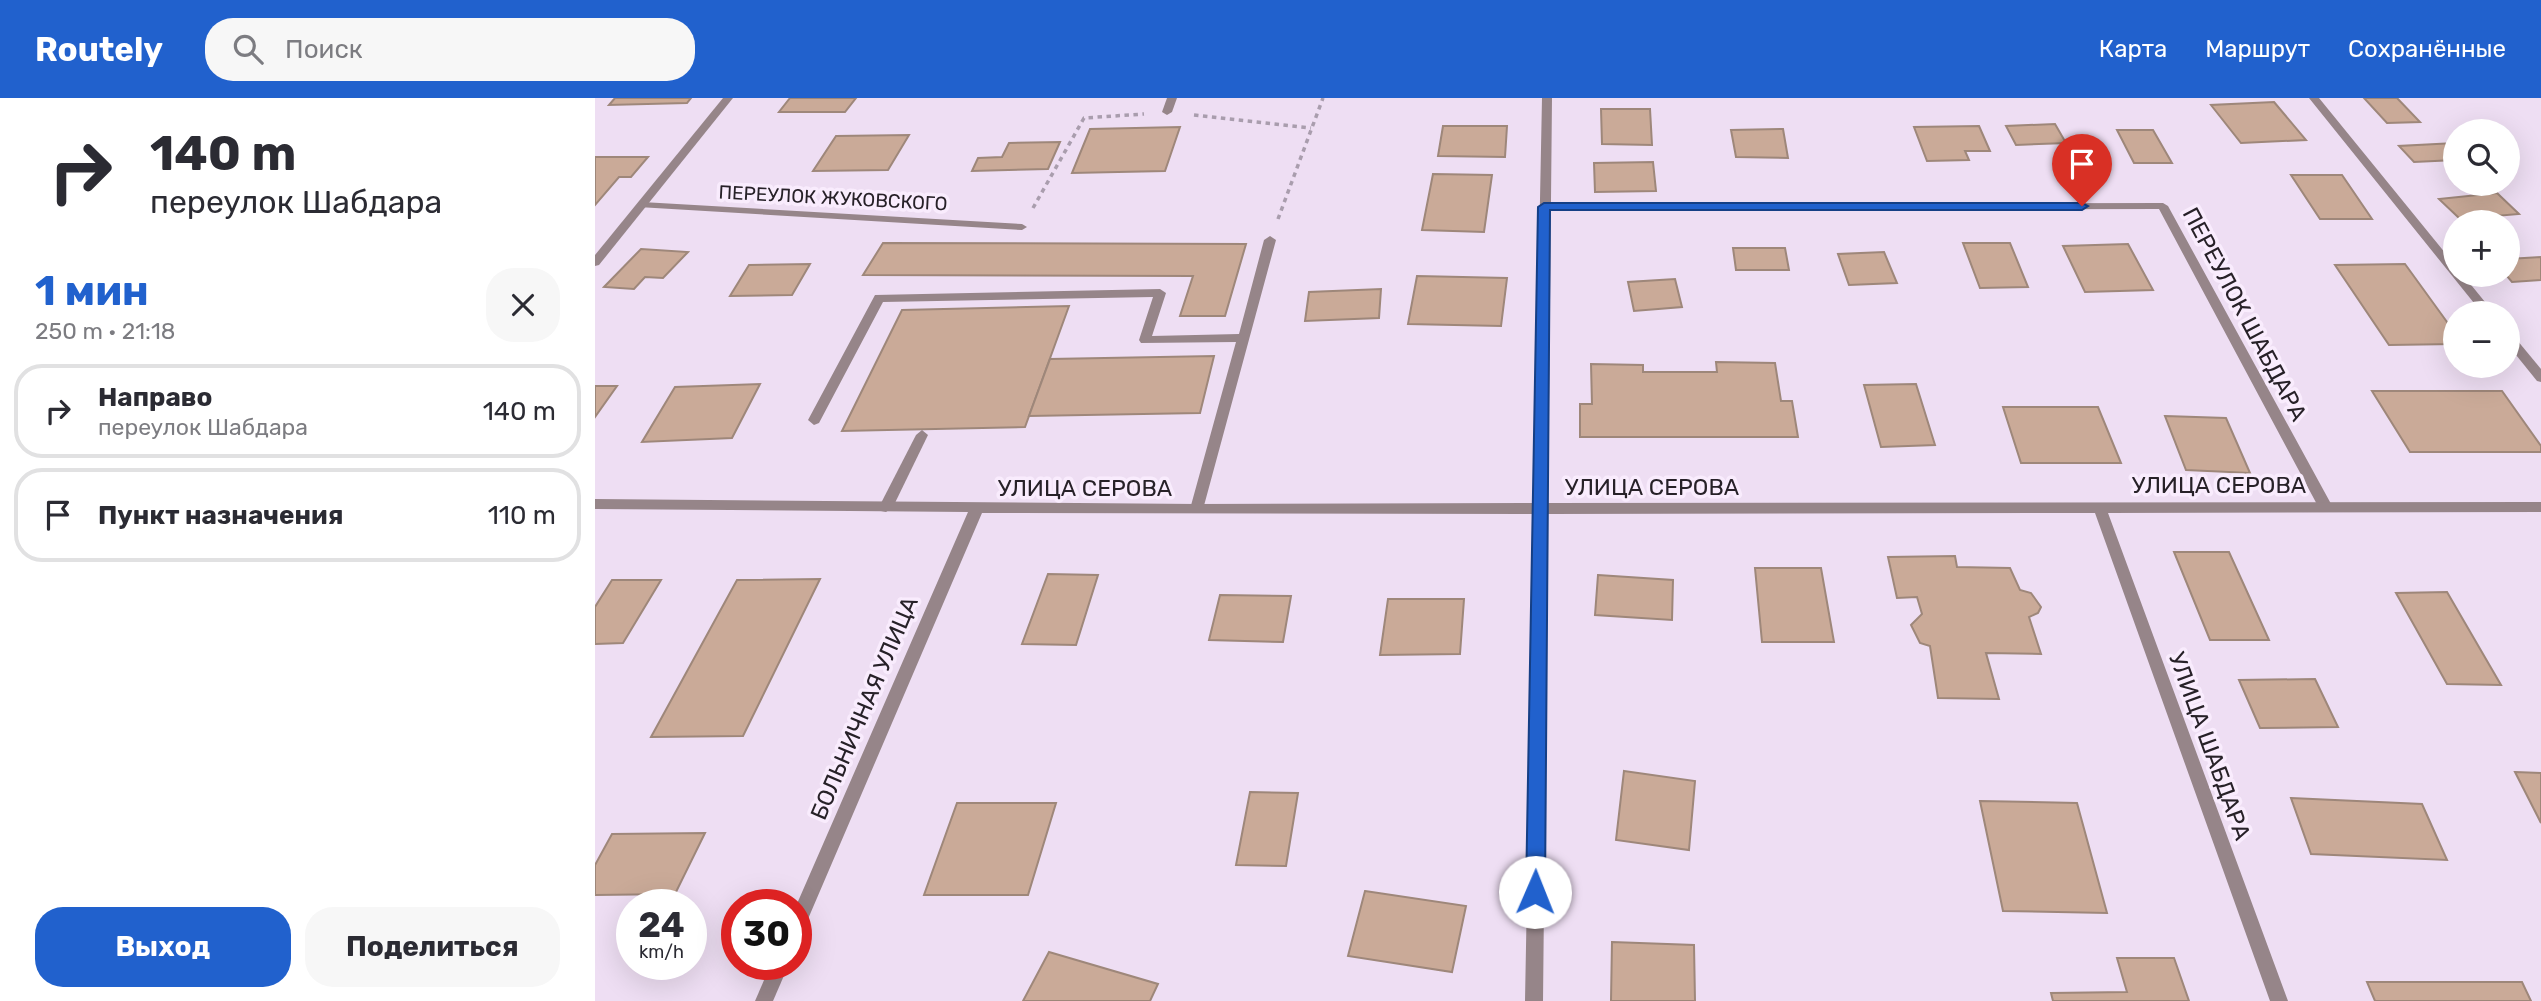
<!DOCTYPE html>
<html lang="ru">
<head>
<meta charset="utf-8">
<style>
	:root { --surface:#fff; --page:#f7f7f7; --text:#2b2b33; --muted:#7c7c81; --line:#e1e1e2; --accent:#2161cd }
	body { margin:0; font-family:Rubik,sans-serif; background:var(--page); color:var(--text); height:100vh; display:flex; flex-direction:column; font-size:26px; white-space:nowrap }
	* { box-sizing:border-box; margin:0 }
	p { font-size:23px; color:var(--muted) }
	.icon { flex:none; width:38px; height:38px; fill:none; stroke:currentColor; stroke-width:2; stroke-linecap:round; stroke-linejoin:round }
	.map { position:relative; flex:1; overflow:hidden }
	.details { display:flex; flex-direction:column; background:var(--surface); width:595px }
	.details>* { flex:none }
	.hud { background:#fff; color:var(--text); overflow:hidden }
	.controls { position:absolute; left:1848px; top:21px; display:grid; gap:14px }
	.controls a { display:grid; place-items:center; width:77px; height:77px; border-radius:50%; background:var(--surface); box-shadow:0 7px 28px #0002; font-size:35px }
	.speed { position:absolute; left:21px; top:791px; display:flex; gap:14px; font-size:35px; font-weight:700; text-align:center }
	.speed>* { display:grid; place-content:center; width:91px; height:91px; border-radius:50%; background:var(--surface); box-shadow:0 7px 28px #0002; line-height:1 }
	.speed small { font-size:18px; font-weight:400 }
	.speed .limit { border:10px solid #d22; background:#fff; color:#111 }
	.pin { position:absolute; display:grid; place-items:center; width:60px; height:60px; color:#fff; margin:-72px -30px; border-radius:50% 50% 50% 0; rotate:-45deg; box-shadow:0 0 7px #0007 }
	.pin .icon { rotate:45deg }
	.me { position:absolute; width:77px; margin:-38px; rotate:1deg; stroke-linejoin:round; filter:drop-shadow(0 0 5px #0008) }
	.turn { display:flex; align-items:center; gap:24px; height:147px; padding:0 35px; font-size:32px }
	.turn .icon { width:91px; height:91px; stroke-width:2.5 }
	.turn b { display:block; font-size:49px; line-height:60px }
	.round { display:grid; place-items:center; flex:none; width:74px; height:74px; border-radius:28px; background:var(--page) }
	.headline { display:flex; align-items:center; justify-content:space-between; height:119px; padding:0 35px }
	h1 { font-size:42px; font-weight:700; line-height:52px; color:var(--accent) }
	.button { display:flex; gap:14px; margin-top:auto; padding:14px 35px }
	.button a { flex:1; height:80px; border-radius:28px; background:var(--accent); color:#fff; font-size:28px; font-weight:700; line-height:80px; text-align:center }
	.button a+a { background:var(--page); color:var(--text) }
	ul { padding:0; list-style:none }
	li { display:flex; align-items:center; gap:21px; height:94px; margin:0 14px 10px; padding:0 21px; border:4px solid var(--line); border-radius:28px }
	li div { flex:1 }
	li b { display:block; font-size:26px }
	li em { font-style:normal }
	header { display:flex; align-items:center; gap:42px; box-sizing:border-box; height:98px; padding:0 35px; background:var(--accent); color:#fff }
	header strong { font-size:33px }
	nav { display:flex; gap:38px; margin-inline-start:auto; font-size:24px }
	.search { width:490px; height:63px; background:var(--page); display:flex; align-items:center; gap:18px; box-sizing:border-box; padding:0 24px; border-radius:28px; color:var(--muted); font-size:26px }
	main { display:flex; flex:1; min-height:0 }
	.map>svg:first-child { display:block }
	.building { fill:#caaa98; stroke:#9e877a; stroke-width:2 }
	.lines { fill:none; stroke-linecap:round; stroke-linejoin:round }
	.path { stroke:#a99dad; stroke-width:3.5; stroke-dasharray:4.5 4.5; stroke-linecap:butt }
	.service { fill:#968589; fill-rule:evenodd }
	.minor { fill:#968589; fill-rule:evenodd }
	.route { fill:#2161cd; stroke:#153f85; stroke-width:2 }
	.labels { text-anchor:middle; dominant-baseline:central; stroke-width:7; stroke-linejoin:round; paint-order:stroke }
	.far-street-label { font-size:19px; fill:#272128; stroke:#f9ecfd }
	.street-label { font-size:23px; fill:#272128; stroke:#f9ecfd }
</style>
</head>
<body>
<header>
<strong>Routely</strong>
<div class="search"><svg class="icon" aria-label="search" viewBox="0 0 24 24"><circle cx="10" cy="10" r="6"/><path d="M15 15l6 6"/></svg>Поиск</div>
<nav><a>Карта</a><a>Маршрут</a><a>Сохранённые</a></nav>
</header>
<main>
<section class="details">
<div class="hud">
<div class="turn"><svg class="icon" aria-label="right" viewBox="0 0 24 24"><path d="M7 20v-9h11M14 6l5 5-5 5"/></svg><div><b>140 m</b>переулок Шабдара</div></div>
</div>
<div class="headline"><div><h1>1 мин</h1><p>250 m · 21:18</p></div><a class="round"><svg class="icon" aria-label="close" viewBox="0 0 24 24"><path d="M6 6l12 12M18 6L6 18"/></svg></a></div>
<ul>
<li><svg class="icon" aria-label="right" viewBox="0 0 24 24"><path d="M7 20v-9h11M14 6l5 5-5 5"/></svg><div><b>Направо</b><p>переулок Шабдара</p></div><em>140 m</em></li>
<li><svg class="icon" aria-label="arrive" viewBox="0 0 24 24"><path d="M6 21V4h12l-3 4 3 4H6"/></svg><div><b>Пункт назначения</b></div><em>110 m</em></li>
</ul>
<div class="button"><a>Выход</a><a>Поделиться</a></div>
</section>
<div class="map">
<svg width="1946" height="903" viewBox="0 0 1946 903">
	<rect width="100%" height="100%" fill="#eedef3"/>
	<g class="building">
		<path d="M20,0H96L92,5L14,7Z"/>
		<path d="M195,0H261L250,14H184Z"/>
		<path d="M1769,0H1802L1825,24L1792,25Z"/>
		<path d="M1679,4L1711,42L1646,45L1616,7Z"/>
		<path d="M1006,11H1055L1057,47L1007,46Z"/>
		<path d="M1460,26L1471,45L1421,47L1411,28Z"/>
		<path d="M848,28H912L910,59L843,58Z"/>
		<path d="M1384,28L1395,53H1370L1374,62L1332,63L1319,29Z"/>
		<path d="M585,29L570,73L477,75L495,31Z"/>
		<path d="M1188,31L1193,60L1141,59L1136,32Z"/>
		<path d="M1522,32H1558L1577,65H1539Z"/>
		<path d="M314,37L293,72L218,73L241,38Z"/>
		<path d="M465,44L453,71L377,73L383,60L407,59L414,45Z"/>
		<path d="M1860,45V62L1819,64L1804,48Z"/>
		<path d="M0,59H53L36,79H24L0,107Z"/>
		<path d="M1058,64L1061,93L1000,94L999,65Z"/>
		<path d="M838,76L897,77L889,134L827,132Z"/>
		<path d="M1696,77H1747L1777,121H1725Z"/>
		<path d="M1902,95L1924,116L1865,121L1844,101Z"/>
		<path d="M288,145L651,146L630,218H585L598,178L268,177Z"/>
		<path d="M1368,145H1415L1433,189L1385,190Z"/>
		<path d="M1533,146L1558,192L1490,194L1468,148Z"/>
		<path d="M1138,150H1190L1194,172H1141Z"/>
		<path d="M46,151L93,154L68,180L50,179L39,191L9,189Z"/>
		<path d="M1289,154L1302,185L1254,187L1243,156Z"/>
		<path d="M1946,159V182L1917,184L1911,177L1913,161Z"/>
		<path d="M215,166L197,197L135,198L154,167Z"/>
		<path d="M1810,166L1860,235V246L1794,247L1740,167Z"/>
		<path d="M822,178L912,180L906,228L813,226Z"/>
		<path d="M1080,181L1087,209L1039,213L1033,184Z"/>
		<path d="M786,191L784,220L710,223L714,194Z"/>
		<path d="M474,208L430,329L247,333L307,212Z"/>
		<path d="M619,258L605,315L434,318L455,261Z"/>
		<path d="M1121,264L1180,265L1186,303H1197L1203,339H985V306H997L996,266L1048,267V274H1122Z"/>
		<path d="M165,286L137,340L47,344L80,289Z"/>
		<path d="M1321,286L1340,347L1286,349L1269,287Z"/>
		<path d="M0,288H22L0,319Z"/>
		<path d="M1777,293H1907L1946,348V354H1815Z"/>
		<path d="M1408,309H1503L1526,365H1426Z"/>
		<path d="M1570,318L1631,320L1655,375L1591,372Z"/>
		<path d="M1579,454H1634L1674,542H1615Z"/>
		<path d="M1360,458L1362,469L1415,470L1425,492L1436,495L1446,509L1443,515L1434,519L1446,556L1391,555L1404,601L1343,600L1335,548L1325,545L1316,527L1327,516L1322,499L1302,500L1293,459Z"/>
		<path d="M1160,470H1226L1239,544H1167Z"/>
		<path d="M453,476L503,477L481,547L427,546Z"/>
		<path d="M1003,477L1078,482L1077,522L1000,517Z"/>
		<path d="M225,481L148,638L56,639L142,482Z"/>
		<path d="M17,482H66L28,545L0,546V509Z"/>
		<path d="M1852,494L1906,587L1852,586L1801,495Z"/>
		<path d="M625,497L696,498L688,544L614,542Z"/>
		<path d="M793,501H869L865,556L785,557Z"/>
		<path d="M1720,581L1743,629L1665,630L1644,582Z"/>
		<path d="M1029,673L1100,683L1094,752L1021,742Z"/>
		<path d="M1920,674L1946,675V725Z"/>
		<path d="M655,694L703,695L691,768L641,767Z"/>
		<path d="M1696,700L1827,706L1852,762L1716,756Z"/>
		<path d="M1385,703L1482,705L1512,815L1408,813Z"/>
		<path d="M362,705H461L433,797H329Z"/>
		<path d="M110,735L80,796L0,797V767L17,736Z"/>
		<path d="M770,793L871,808L857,874L753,858Z"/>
		<path d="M1017,844L1099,847L1100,903H1016Z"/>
		<path d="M454,854L563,886L555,903H428Z"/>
		<path d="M1522,860H1579L1594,903H1458L1456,895L1532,894Z"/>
		<path d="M1772,884H1927L1936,903H1780Z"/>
	</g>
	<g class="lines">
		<g class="path">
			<path d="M599,17L716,30"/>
			<path d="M438,110L489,20L549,16"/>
			<path d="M683,121L728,0"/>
		</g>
		<g class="service">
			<path d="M572,0H582L577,14L572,17L567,14Z"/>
			<path d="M47,104L427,126L432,129L427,132L43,109V105Z"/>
			<path d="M1568,105L1573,108L1735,404L1737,408L1735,412H1725L1564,111L949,112L944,109L949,106Z"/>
			<path d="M675,138L681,142L607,415H597L595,411L641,244L546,245L544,242L558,199L288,204L224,325L219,327L213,322L280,197L565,191L571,195L557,238L644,236L669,142Z"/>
			<path d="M327,332L333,337L298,409L291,414L286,413L284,409L321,337Z"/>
		</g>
		<g class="minor">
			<path d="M128,0H138L4,167L0,168V157Z"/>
			<path d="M947,0H957L953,405L1946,404V414L1513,415L1693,903H1675L1500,415L953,416L948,903H930L939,416L387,415L207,835L201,838V808L373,414L0,411V401L602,406L939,405Z"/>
			<path d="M1714,0H1724L1860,167V177H1868L1899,215H1887Z"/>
			<path d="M1913,235L1917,236L1946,271V284L1942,283L1913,247Z"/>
			<path d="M176,866H194L178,903H160Z"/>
		</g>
	</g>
	<path class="route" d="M949,105H1487L1493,108L1487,112H955L950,794L947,801L940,803L934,801L931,794L943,109Z"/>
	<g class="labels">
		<g class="far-street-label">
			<text transform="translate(238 100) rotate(3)">ПЕРЕУЛОК ЖУКОВСКОГО</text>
		</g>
		<g class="street-label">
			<text transform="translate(1650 216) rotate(62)">ПЕРЕУЛОК ШАБДАРА</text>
			<text x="1624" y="387">УЛИЦА СЕРОВА</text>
			<text x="1057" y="389">УЛИЦА СЕРОВА</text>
			<text x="490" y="390">УЛИЦА СЕРОВА</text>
			<text transform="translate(269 610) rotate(-67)">БОЛЬНИЧНАЯ УЛИЦА</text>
			<text transform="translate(1615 648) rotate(70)">УЛИЦА ШАБДАРА</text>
		</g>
	</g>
</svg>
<div class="controls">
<a><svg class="icon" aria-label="search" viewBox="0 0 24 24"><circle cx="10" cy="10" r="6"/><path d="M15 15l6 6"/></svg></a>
<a>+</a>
<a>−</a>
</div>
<div class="speed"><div>24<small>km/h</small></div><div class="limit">30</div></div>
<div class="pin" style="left:1487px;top:108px;background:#d93025"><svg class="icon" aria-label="arrive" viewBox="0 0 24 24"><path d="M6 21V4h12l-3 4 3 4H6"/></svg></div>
<svg class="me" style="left:940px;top:794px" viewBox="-20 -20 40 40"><circle r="19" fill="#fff"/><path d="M0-13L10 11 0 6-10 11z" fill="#2161cd"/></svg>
</div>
</main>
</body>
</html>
